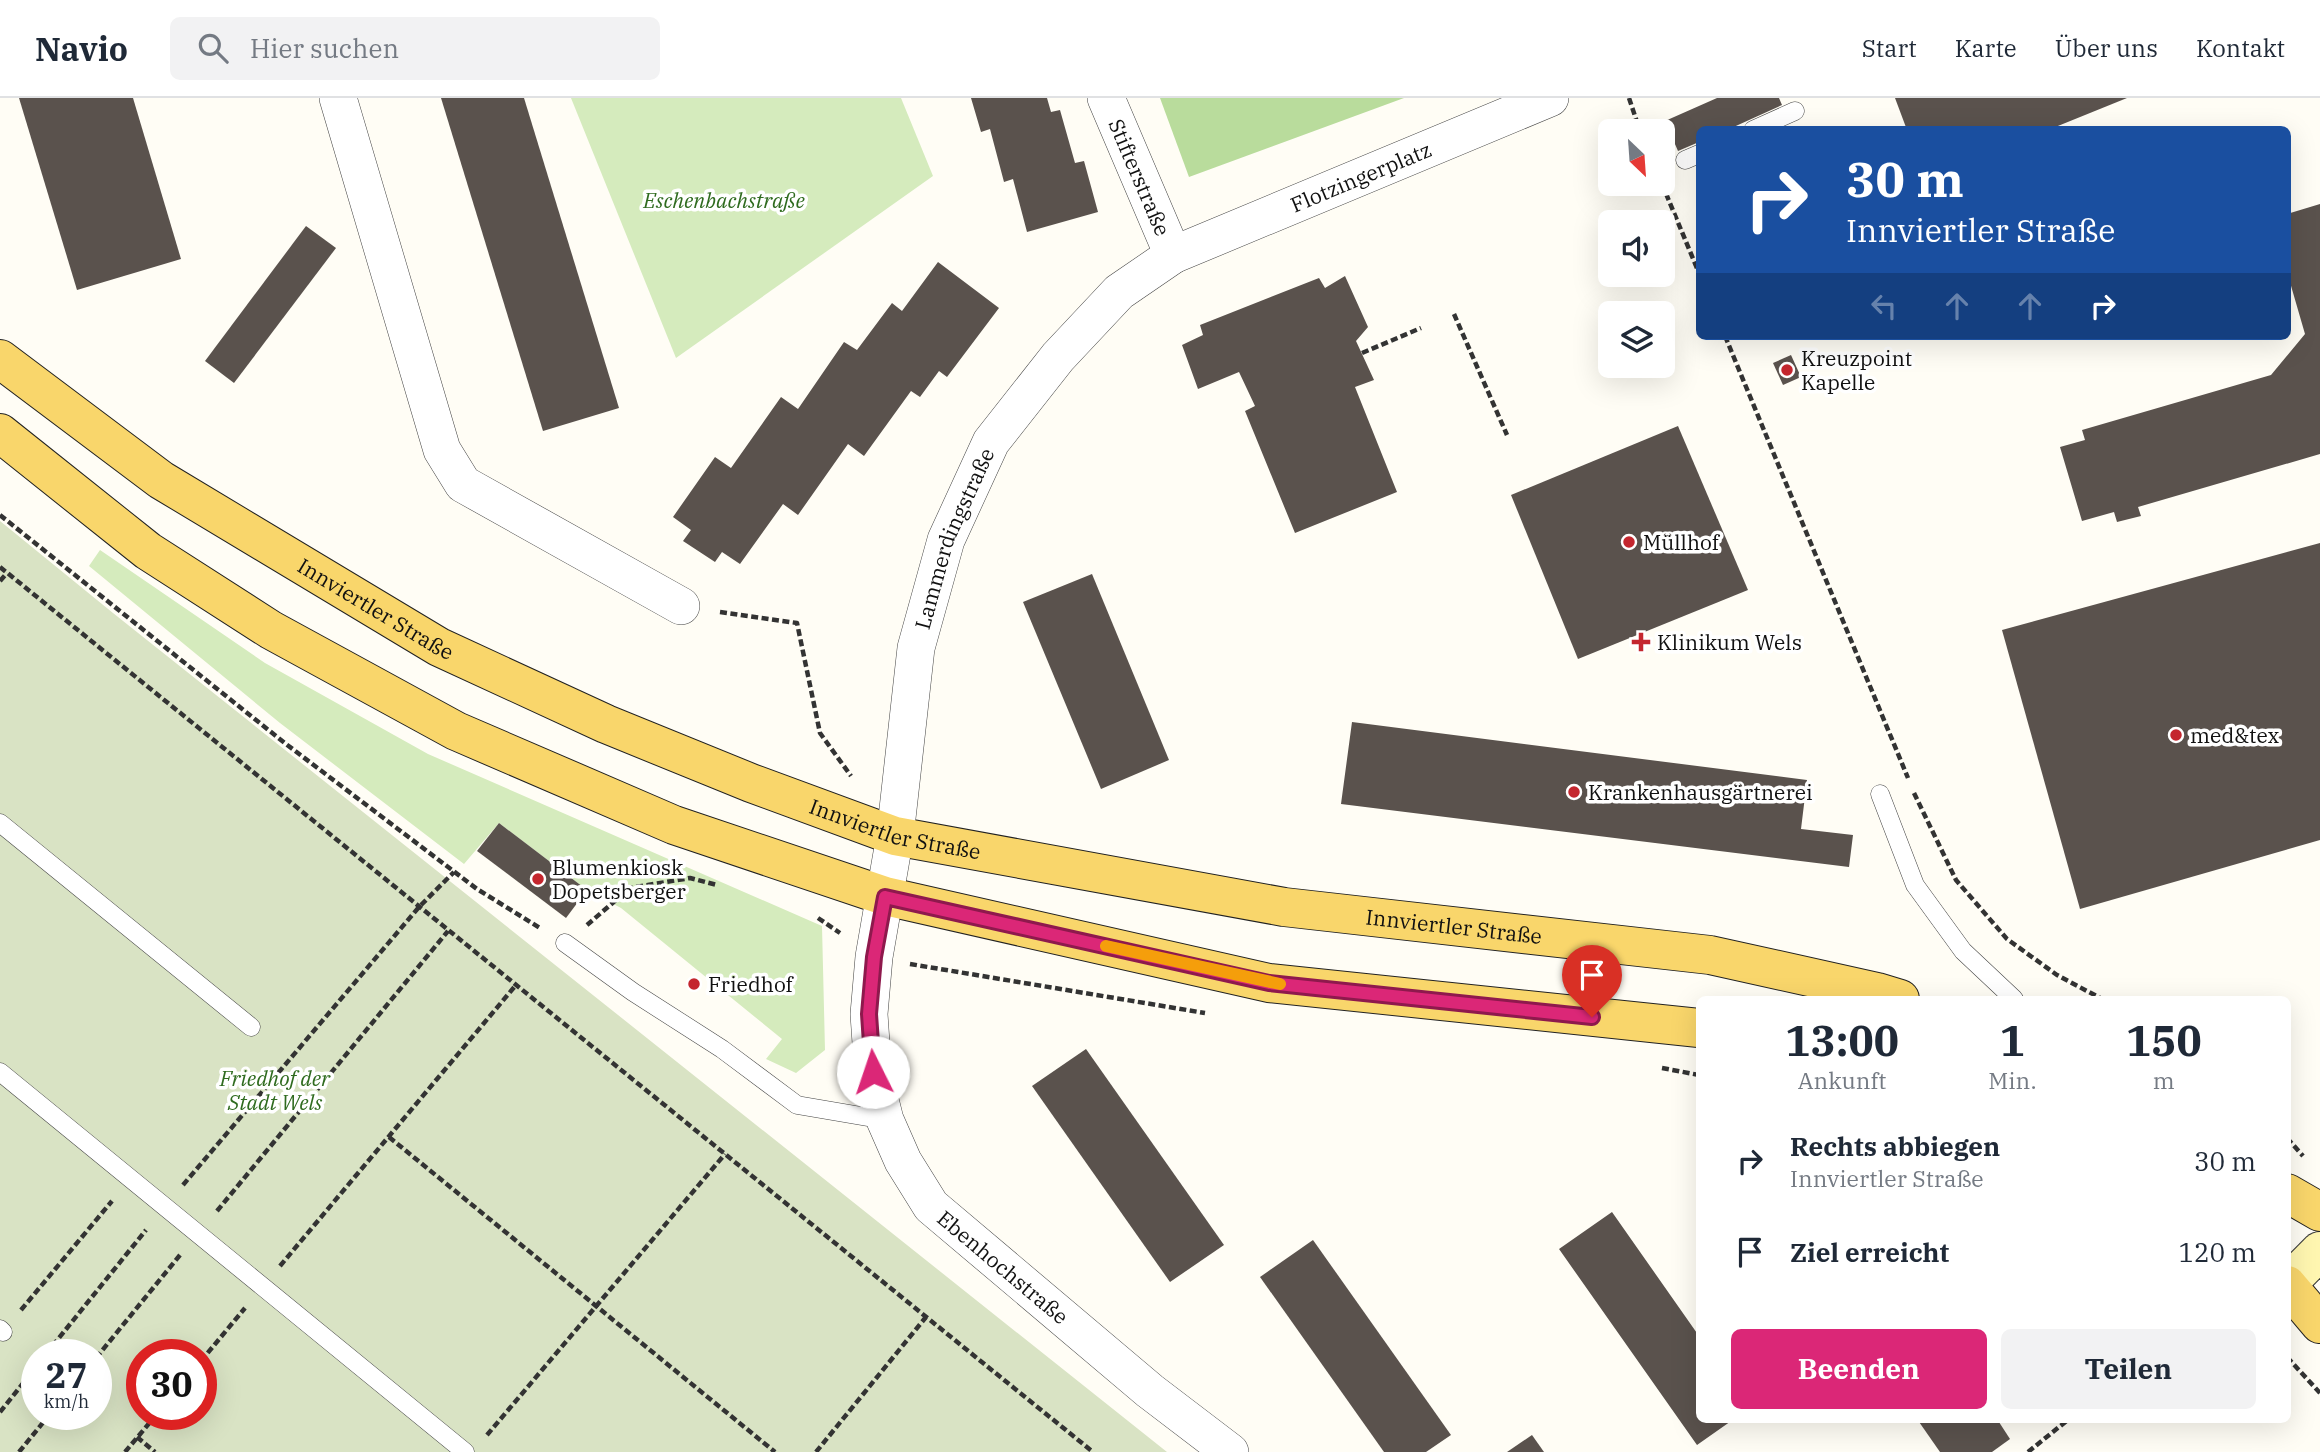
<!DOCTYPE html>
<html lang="de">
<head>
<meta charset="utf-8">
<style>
	:root { --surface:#fff; --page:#f2f2f3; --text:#1f2937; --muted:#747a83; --line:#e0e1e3; --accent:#db2777 }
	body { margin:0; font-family:"IBM Plex Serif",serif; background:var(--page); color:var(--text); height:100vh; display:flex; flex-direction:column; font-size:26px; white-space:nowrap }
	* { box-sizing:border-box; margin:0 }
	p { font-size:23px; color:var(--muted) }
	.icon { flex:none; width:38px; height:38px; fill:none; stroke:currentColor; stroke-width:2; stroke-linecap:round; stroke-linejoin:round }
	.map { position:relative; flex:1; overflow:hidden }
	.drawer { position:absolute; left:1696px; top:898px; width:595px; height:427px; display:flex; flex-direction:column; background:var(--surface); border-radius:10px; box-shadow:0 7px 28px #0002 }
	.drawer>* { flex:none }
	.hud { position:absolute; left:1696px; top:28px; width:595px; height:214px; border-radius:10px; box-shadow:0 7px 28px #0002; background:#1a4fa0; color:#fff; overflow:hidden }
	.needle { width:46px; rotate:155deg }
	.controls { position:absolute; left:1598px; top:21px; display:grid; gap:14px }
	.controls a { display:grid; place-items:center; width:77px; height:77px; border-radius:10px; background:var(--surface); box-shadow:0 7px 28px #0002; font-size:35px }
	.speed { position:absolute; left:21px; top:1241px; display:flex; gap:14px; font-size:35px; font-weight:700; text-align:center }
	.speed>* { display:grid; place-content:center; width:91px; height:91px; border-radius:50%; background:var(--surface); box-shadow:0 7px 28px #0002; line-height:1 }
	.speed small { font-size:18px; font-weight:400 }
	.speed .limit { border:10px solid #d22; background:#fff; color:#111 }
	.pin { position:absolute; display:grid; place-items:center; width:60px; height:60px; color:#fff; margin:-72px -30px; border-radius:50% 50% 50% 0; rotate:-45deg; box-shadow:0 0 7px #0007 }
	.pin .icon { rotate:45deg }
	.me { position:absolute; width:77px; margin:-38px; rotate:356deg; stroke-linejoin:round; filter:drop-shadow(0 0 5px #0008) }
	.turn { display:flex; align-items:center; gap:24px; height:147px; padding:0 35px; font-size:32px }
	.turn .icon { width:91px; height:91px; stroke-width:2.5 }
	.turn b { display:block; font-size:49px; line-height:60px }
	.lanes { display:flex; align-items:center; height:66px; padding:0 35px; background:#0003; justify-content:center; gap:35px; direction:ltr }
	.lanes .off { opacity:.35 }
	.eta { display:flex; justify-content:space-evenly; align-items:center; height:119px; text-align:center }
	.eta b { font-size:42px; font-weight:700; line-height:49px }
	.primary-button { display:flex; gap:14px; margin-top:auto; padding:14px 35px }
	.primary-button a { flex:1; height:80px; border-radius:10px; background:var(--accent); color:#fff; font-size:28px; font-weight:700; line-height:80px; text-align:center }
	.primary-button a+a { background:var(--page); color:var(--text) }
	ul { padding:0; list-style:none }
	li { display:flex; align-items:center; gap:21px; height:91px; padding:0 35px }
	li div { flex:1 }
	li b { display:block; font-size:26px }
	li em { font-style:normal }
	header { display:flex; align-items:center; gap:42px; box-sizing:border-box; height:98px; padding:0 35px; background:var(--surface); border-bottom:2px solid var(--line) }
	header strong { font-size:33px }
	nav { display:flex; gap:38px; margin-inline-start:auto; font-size:24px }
	.search { width:490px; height:63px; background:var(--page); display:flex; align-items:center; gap:18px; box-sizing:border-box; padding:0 24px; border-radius:10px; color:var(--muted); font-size:26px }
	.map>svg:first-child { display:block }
	.green { fill:#d5ebbd }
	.forest { fill:#b9dc9c }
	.cemetery { fill:#d9e3c4; fill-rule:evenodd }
	.building { fill:#5a524d }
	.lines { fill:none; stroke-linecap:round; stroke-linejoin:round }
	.lane-casing { stroke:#444; stroke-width:19 }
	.street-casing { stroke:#444; stroke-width:38 }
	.secondary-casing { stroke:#333; stroke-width:40 }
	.primary-casing { stroke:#222; stroke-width:40 }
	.path { stroke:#333; stroke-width:4.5; stroke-dasharray:7 3.5; stroke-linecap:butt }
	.lane { stroke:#fff; stroke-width:18 }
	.street { stroke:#fff; stroke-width:37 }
	.secondary { stroke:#fff6b0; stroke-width:38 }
	.primary { stroke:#f9d66b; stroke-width:38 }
	.route-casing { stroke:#8e194d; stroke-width:18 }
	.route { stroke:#db2777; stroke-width:12 }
	.slow { stroke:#f59e0b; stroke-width:12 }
	.poi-dot { fill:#c4262e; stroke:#fff; stroke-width:2.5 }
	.labels { text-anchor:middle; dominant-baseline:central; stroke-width:7; stroke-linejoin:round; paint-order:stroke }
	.street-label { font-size:21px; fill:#111; stroke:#fff }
	.park-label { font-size:21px; font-style:italic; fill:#2f6b1f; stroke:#fff }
	.poi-label { font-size:21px; fill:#111; stroke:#fff; text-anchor:start }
</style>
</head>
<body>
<header>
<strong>Navio</strong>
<div class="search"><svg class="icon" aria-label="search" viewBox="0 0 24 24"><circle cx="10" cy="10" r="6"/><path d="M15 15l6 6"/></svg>Hier suchen</div>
<nav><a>Start</a><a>Karte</a><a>Über uns</a><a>Kontakt</a></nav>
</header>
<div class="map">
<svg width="2320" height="1354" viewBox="0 0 2320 1354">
	<rect width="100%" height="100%" fill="#fffdf5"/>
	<g class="green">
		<path d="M571,0H901L933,78L676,260Z"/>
		<path d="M100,452L265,565L428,656L822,828L825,952L796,975L766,961L782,941L621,810L587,792L499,725L464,766L280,625L89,468Z"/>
	</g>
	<path class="forest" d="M1160,0H1404L1189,79Z"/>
	<path class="cemetery" d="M0,423L113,515L1167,1354H0ZM37,1256H96V1316H37ZM142,1256H201V1316H142Z"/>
	<g class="building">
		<path d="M19,0H133L181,161L77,192Z"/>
		<path d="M441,0H524L619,310L543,333Z"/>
		<path d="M971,0H1047L1051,14L1060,12L1075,65L1084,63L1098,114L1027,134L1013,81L1004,84L990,31L981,34Z"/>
		<path d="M1717,0H1779L1782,7L1727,32H1699V44L1678,53L1665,23Z"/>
		<path d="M1895,0H2127L2048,32H1907Z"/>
		<path d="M2320,106V356L2138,409L2141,418L2117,424L2114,414L2082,423L2060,349L2085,342L2082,332L2271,277L2305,236L2287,174V116Z"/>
		<path d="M306,128L336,150L234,285L205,263Z"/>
		<path d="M938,164L999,210L947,279L939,273L920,299L911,293L864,358L848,346L798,417L783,406L740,466L722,454L715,464L683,443L691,432L673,419L715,359L731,370L781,299L798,311L844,244L857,252L892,205L902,213Z"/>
		<path d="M1345,178L1368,229L1356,243L1374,282L1355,289L1397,394L1295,435L1245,313L1255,308L1239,274L1198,291L1182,247L1203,237L1200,227L1319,180L1325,190Z"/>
		<path d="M1791,257L1801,279L1783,287L1773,265Z"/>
		<path d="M1678,328L1748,492L1578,561L1511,397Z"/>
		<path d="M2320,445V742L2080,811L2002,532Z"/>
		<path d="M1092,476L1169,662L1101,691L1023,504Z"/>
		<path d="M1352,624L1807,682L1801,731L1853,737L1849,769L1341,706Z"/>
		<path d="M499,725L587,792L566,820L477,753Z"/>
		<path d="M1086,951L1224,1147L1170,1184L1032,988Z"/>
		<path d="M1612,1114L1699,1238V1321H1734L1697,1347L1559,1151Z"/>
		<path d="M1313,1142L1451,1337L1426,1354H1384L1260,1179Z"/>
		<path d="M1917,1321H1997L2010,1341L1992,1354H1940Z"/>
		<path d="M1532,1337L1544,1354H1507Z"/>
	</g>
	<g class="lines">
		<g class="lane-casing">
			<g id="lane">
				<path d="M1753,32L1795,13"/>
				<path d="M1685,62L1699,56"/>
				<path d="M1880,696L1915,787L1963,853L2014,901"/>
				<path d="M0,725L251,929"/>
				<path d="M565,845L633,894L722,951L797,1007L885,1022"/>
				<path d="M0,974L465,1354"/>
				<path d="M0,1231L3,1234"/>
			</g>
		</g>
		<g class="street-casing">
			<g id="street">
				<path d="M338,0L442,352L463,386L681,508"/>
				<path id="s1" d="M1106,0L1173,157"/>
				<path id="s2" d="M1230,1354L1150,1293L931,1108L903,1063L885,1022L873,974L869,916L874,859L895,738L916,550L946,442L991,344L1058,259L1119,194L1173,157L1550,0"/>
			</g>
		</g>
		<g class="secondary-casing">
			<path id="secondary" d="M2287,1186L2320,1153"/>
		</g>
		<g class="primary-casing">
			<g id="primary">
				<path id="s3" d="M0,261L161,382L439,549L606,626L751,685L895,738L1284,809L1710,857L1877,894L1900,901"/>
				<path d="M0,335L148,453L271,532L456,633L674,727L885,798L1269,885L1699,930"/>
				<path d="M2287,1095L2320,1114"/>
				<path d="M2287,1187L2320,1226"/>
			</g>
		</g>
		<g class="path">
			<path d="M1629,0L1640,33"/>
			<path d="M1662,86L1699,175"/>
			<path d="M1454,216L1507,337"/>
			<path d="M1725,238L1908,680"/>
			<path d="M1362,255L1421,230"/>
			<path d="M0,417L286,646L477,791L540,830"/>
			<path d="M0,469L1093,1354"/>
			<path d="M0,483L7,475"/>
			<path d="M720,514L797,525L820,635L851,678"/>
			<path d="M1914,695L1956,782L2007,841L2057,877L2102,901"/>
			<path d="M818,820L840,835"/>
			<path d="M587,827L630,790L690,780L717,787"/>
			<path d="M910,866L1205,915"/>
			<path d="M1662,970L1699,977"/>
			<path d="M389,1039L775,1354"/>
			<path d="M2287,1040L2303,1058"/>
			<path d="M183,1087L419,809L454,774"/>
			<path d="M217,1113L448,833"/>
			<path d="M280,1168L516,887"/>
			<path d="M21,1212L112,1103"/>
			<path d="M46,1256L146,1132"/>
			<path d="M2287,1259L2320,1295"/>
			<path d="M96,1260L180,1157"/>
			<path d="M201,1263L245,1210"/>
			<path d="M0,1314L37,1268"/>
			<path d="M487,1337L725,1056"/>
			<path d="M137,1339L155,1354"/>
			<path d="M19,1354L50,1316"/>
			<path d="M125,1354L157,1316"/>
			<path d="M816,1354L926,1219"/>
			<path d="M2028,1354L2069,1321"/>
		</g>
		<use href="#lane" class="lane"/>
		<use href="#street" class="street"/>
		<use href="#secondary" class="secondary"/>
		<use href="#primary" class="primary"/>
	</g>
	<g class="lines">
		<g class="route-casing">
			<path id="route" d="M873,974L869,916L874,859L885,799L1269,885L1592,919"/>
		</g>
		<use href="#route" class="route"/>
		<path class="slow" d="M1106,848L1280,886"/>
	</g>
	<g class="poi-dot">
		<circle cx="1787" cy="272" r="7"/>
		<circle cx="1629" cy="444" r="7"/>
		<path d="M1637.5 533.5h7v7h7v7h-7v7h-7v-7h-7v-7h7z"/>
		<circle cx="2176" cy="637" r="7"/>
		<circle cx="1574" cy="694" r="7"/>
		<circle cx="538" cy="781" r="7"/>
		<circle cx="694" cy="886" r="7"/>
	</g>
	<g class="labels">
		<g class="street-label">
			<text stroke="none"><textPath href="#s1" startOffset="86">Stifterstraße</textPath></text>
			<text stroke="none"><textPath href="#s2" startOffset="1648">Flotzingerplatz</textPath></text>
			<text stroke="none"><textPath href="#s2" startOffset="1078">Lammerdingstraße</textPath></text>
			<text stroke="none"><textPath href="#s3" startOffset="452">Innviertler Straße</textPath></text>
			<text stroke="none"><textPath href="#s3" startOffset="1018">Innviertler Straße</textPath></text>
			<text stroke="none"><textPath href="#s3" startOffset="1586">Innviertler Straße</textPath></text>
			<text transform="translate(1003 1169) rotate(40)">Ebenhochstraße</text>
		</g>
		<g class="park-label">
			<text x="724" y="102">Eschenbachstraße</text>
			<text x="275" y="980">Friedhof der<tspan x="275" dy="24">Stadt Wels</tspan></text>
		</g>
		<g class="poi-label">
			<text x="1801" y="260">Kreuzpoint<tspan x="1801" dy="24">Kapelle</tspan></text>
			<text x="1643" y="444">Müllhof</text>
			<text x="1657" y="544">Klinikum Wels</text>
			<text x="2190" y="637">med&amp;tex</text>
			<text x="1588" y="694">Krankenhausgärtnerei</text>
			<text x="552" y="769">Blumenkiosk<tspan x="552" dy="24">Dopetsberger</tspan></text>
			<text x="708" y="886">Friedhof</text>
		</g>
	</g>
</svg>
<div class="controls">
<a><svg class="needle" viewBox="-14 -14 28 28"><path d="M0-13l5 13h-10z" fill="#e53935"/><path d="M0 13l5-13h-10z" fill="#747a83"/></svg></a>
<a><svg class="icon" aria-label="sound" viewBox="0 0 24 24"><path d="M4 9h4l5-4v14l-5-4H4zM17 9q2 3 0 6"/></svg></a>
<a><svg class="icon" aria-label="layers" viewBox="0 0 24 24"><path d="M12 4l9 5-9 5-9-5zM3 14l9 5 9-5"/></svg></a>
</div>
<div class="speed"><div>27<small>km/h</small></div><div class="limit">30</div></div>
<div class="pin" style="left:1592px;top:919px;background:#d93025"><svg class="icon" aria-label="arrive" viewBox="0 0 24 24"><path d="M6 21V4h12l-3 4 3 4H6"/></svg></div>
<svg class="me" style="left:873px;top:974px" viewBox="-20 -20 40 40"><circle r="19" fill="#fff"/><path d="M0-13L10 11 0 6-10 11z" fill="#db2777"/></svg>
<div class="hud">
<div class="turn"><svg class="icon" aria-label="right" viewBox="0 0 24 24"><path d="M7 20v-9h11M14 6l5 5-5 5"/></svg><div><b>30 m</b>Innviertler Straße</div></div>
<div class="lanes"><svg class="icon off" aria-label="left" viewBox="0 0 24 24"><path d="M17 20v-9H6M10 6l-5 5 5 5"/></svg><svg class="icon off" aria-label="ahead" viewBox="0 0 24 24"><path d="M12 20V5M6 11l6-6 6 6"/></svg><svg class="icon off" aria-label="ahead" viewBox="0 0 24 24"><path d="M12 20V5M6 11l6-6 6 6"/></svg><svg class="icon" aria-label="right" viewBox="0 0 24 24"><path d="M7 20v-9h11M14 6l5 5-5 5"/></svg></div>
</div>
<section class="drawer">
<div class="eta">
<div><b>13:00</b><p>Ankunft</p></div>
<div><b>1</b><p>Min.</p></div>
<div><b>150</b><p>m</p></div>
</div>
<ul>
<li><svg class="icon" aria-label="right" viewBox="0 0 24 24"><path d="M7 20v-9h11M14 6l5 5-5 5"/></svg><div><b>Rechts abbiegen</b><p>Innviertler Straße</p></div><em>30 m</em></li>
<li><svg class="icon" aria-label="arrive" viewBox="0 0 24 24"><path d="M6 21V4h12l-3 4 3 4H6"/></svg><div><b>Ziel erreicht</b></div><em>120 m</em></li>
</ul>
<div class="primary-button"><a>Beenden</a><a>Teilen</a></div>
</section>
</div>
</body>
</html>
